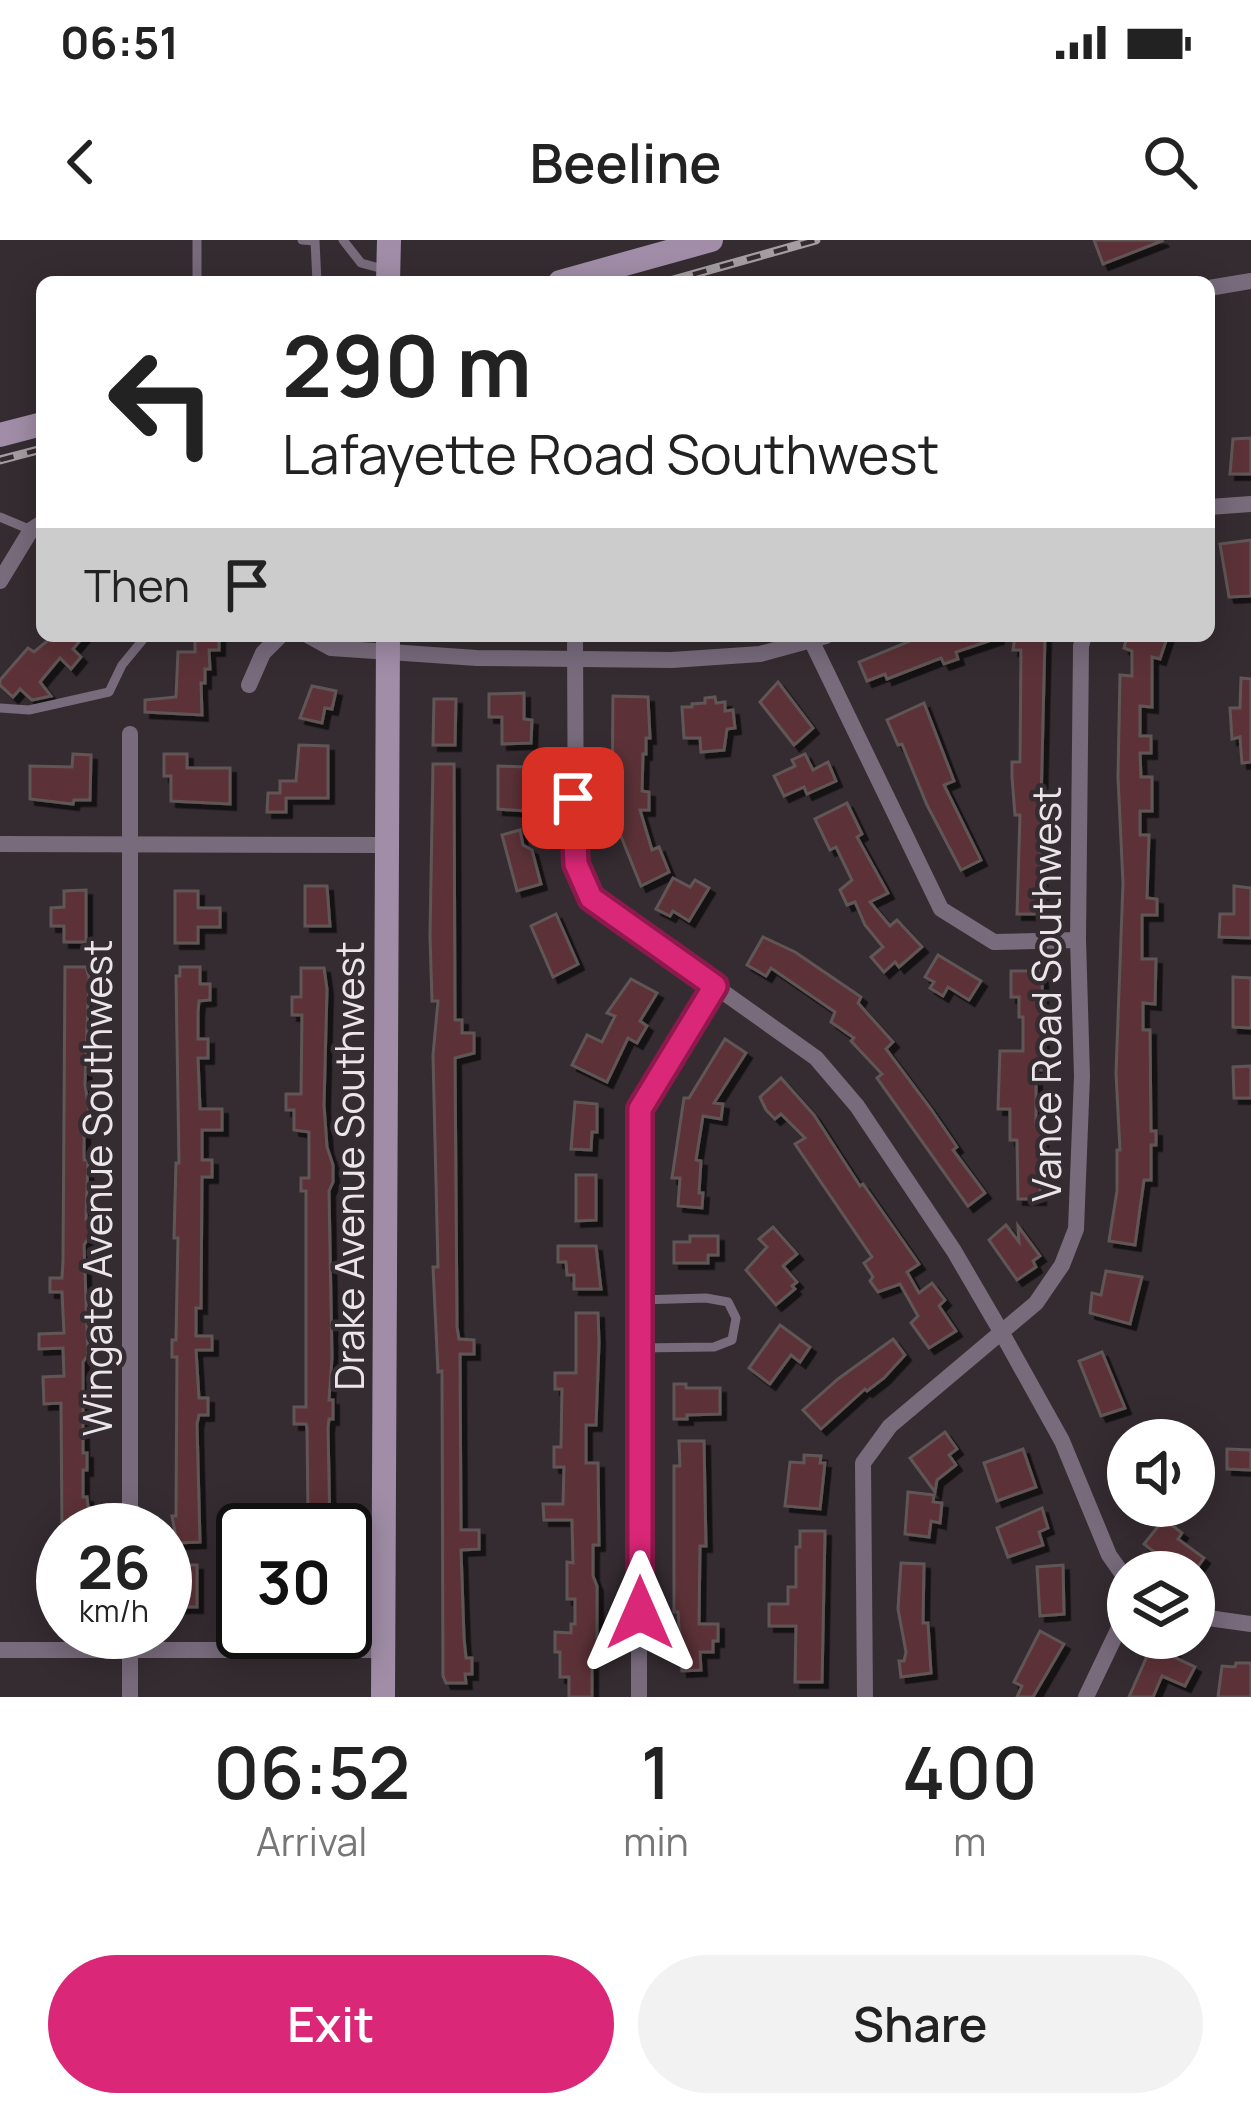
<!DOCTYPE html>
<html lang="en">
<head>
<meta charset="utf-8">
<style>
	:root { --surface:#fff; --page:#f2f2f2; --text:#222; --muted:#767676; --accent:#db2777 }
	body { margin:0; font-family:Manrope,sans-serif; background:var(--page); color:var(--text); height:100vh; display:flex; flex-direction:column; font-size:45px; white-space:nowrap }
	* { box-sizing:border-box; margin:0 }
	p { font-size:39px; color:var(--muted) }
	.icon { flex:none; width:66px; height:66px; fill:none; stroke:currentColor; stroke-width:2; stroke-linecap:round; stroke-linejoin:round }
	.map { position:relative; height:1457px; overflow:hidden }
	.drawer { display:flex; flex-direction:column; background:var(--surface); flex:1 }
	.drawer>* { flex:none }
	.guide { position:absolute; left:36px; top:36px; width:1179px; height:366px; border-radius:18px; box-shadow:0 6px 30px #0003; background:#fff; color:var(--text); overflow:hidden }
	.tools { position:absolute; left:1107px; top:1179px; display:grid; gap:24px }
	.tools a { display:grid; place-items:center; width:108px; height:108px; border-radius:50%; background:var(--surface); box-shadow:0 6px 30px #0003; font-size:60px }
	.speed { position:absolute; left:36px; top:1263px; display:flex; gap:24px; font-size:60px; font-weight:700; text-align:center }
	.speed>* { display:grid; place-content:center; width:156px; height:156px; border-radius:50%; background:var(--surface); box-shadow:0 6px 30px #0003; line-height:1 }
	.speed small { font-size:30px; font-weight:400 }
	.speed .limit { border:6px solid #111; border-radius:18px; background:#fff; color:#111 }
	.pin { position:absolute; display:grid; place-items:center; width:102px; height:102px; color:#fff; margin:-51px; border-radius:24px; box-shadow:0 6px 18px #0006 }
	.me { position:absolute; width:132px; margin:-66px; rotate:0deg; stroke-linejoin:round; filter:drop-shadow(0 0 9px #0008) }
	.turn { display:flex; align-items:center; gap:42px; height:252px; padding:0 48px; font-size:54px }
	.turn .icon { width:156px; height:156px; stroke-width:2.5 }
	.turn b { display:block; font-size:84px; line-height:102px }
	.then { display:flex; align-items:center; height:114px; padding:0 48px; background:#0003; gap:24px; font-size:45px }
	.eta { display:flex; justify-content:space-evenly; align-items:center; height:204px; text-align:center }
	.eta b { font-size:72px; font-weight:600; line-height:84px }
	.primary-button { display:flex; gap:24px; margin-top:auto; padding:24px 48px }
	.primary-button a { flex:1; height:138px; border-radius:72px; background:var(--accent); color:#fff; font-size:48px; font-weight:600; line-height:138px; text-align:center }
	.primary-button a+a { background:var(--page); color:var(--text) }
	.status { display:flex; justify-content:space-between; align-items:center; height:84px; padding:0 60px; background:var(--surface); direction:ltr }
	.status svg { height:33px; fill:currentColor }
	header { display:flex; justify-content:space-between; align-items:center; height:156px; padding:0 48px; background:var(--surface); font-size:54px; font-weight:600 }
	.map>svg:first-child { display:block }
	.building { fill:#5c3039; stroke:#615657; stroke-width:3; filter:url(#shadow) }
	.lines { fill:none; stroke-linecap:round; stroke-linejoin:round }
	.lane { stroke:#786b7c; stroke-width:9 }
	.street { stroke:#786b7c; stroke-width:16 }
	.secondary { stroke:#a18da7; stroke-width:24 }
	.rail-casing { stroke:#a49da1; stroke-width:9 }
	.rail { stroke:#352c31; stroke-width:4.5; stroke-dasharray:14; stroke-linecap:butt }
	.route-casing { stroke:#8e194d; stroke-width:30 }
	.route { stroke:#db2777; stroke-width:21 }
	.labels { text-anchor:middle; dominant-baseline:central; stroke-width:9; stroke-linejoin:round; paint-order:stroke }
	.street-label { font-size:39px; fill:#eae5e8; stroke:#352c31 }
</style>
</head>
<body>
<div class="status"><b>06:51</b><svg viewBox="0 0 49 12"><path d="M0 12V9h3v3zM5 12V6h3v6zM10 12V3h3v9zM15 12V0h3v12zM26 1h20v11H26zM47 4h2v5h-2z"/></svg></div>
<header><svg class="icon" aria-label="back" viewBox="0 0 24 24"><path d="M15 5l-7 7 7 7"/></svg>Beeline<svg class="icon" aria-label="search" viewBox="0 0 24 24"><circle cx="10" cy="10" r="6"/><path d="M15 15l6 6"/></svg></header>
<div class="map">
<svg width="1251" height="1457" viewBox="0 0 1251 1457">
	<defs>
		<filter id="shadow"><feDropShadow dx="5.5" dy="5.5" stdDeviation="0" flood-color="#0009"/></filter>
	</defs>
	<rect width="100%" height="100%" fill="#352c31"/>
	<g class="building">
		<path d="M1094,0H1161L1162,1L1103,24Z"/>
		<path d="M1251,198V234H1230L1233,199Z"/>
		<path d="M1251,300V356L1229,357L1220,304Z"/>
		<path d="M53,396H84L73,409L81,417L71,429L60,418L40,442L51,456L32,460L20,449L13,457L0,445V440L28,408L34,412Z"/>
		<path d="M195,396H219V410H209L210,429H205V443H201L202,475L145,472V460L176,457L178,412H195Z"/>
		<path d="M922,396H998V398L956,412L958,419L944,424L941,418L887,439L885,434L867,441L859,422Z"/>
		<path d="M1015,396H1045L1040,606L1043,674H1017L1020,575H1015L1012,537V522H1020L1021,410H1013Z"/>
		<path d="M1127,396L1167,398L1160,419L1152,417V467L1140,466V496H1151V513H1140L1141,537H1152V571H1140V595H1149L1147,658L1157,659V675H1142V719H1156L1155,764L1143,763V790H1150L1151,891H1156V905H1151V940H1144L1135,1005L1109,1001L1117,951V910H1120L1116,833L1123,643L1118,537L1120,435L1132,436V411L1124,408Z"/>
		<path d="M1241,438L1251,439V522L1242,523L1240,497L1232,499L1230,468H1240Z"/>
		<path d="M778,442L813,488L794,505L760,462Z"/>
		<path d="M312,446L336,451L332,469L325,468L322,483L300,478Z"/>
		<path d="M524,453V479L532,480L531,503L502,504V477H489V454Z"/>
		<path d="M613,456L648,457L650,498H646V514H643L642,551L649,552V570H640L652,610L659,607L669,632L641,646L612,574Z"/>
		<path d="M715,457L716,463L725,462V471L733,470L735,488L727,489L724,510L701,512L700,498H684L682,467H692V464L705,463V458Z"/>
		<path d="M434,459H456L455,505H433Z"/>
		<path d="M924,463L954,541L944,545L981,620L961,630L927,565L902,504L898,505L887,480Z"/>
		<path d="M299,505L328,506V558H286V572H267L268,553H280V541H296Z"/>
		<path d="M73,514L91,515L90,560H74L73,564L30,559V526L72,527Z"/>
		<path d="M164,514H187V528H230V564L171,561V536H164Z"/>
		<path d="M805,514L813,530L828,522L836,541L807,554L804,547L784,556L774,536L795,526L792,520Z"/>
		<path d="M433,524H454L455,780H462V793H474V813L455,818L457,1087L459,1099L474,1100V1114H460L461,1290H479V1309L461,1310L464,1398L466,1418H472V1434H465L466,1443H446L443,1436L442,1131L438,1132L433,1027H438L433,815L438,761H432L430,696Z"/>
		<path d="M498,526L525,527V571L498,569Z"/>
		<path d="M847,563L862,594L857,597L888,653L870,662L890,686L897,680L922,707L899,727L895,722L884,732L871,717L883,707L865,685L855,662L847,665L840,650L852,640L836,607L830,610L815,579Z"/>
		<path d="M520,590L523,605L532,610L541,644L517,651L502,595Z"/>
		<path d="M673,638L690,647L695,640L709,648L689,681L673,671L670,676L656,669Z"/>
		<path d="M305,646H327L330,686H305Z"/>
		<path d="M1234,646L1251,648V698L1219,697L1220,674H1234Z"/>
		<path d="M86,650V702H64V686H51V668L64,667V651Z"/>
		<path d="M175,651H198V668H220V687H198V703H175Z"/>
		<path d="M556,674L578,724L553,737L531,686Z"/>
		<path d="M763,697L795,712L861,757L858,763L893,802L886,809L931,869L957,907L953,910L985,953L968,966L877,838L882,834L851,801L854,798L831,782L835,772L771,728L766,736L747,725Z"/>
		<path d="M938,715L981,741L969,760L948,747L943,756L930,748L934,742L925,737Z"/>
		<path d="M65,727H86L89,737L85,844L90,879L84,889V920H88L86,979H89L90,995L84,1005L88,1115L83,1122V1213H87V1230H83V1257H87L90,1285H85V1290H62L61,1163L44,1164L43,1137L64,1136L63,1108L39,1109V1094L64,1093L62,1052H50V1038H62L63,1021Z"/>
		<path d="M180,727H200V744H210V760L199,761L198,772V799H208V818H198L200,869H222V890H202V920H212V937H202L201,1068H196V1096H212V1110H196L199,1158H208V1175H199L197,1184L200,1302L177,1303L172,1276H176L177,1117H172V1100H176L178,998H174L176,923H179L176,736H180Z"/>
		<path d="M301,728H324L327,749L324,865L327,907L333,925V942L329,951L332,1118L329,1160H333V1179H329L328,1188L330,1290L289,1288V1276H308L307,1188L306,1184H294V1167H306V951H301V938H309V892L294,890V870H286V854H301L302,775H292V757H301Z"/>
		<path d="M1011,731H1042L1043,830H1036V882H1043L1040,959H1018L1017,900H1010V869H998L1000,811H1023V777H1019V757H1011Z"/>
		<path d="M1233,737L1251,738V788L1233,787Z"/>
		<path d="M631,739L657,753L640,781L647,786L637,803L628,798L607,842L572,825L587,795L602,802L615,776L607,773Z"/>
		<path d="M725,799L746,813L714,863L723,864L721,879L703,876L696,920L701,921L699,953H703L702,968L678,966L680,938H672L684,858H689Z"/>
		<path d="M1251,826V858H1234L1233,827Z"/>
		<path d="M781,838L814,875L860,946L863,944L919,1024L907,1032L919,1053L932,1043L945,1060L939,1066L956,1091L929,1108L911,1083L918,1076L900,1044L878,1052L870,1041L873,1037L864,1023L872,1017L795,904L805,898L781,874L775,879L766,870L760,857Z"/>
		<path d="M575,862L597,864V892H592L591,910L571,909Z"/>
		<path d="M576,935H596V980L576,981Z"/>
		<path d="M1006,985L1019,1002L1018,986L1040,1016L1033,1021L1036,1027L1017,1040L989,1000Z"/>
		<path d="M773,987L797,1014L783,1026L797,1042L792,1046L795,1049L776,1065L746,1030L767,1007L759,999Z"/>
		<path d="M690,996H718V1015H708V1023H674V1002H690Z"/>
		<path d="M558,1006H596L601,1049H574V1035H567L566,1022H558Z"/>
		<path d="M1106,1031L1142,1037L1130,1084L1090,1073L1092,1053L1101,1055Z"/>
		<path d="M576,1073H598L599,1103L596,1185H586V1223H598L599,1305H593V1336L597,1346V1402L592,1423V1457H569V1437H560V1412H555V1392L571,1393V1384H575V1359H567V1322L573,1323L572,1280H544L543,1264H563L564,1227H554V1207H561L562,1149H555V1133H576Z"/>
		<path d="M780,1085L810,1107L800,1122L791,1115L770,1144L749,1128Z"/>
		<path d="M893,1099L905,1115L884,1138L867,1151L865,1149L821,1189L803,1170L838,1139Z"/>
		<path d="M1102,1112L1125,1168L1101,1176L1079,1121Z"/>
		<path d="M674,1144H686V1148H720V1174L687,1175V1179H674Z"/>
		<path d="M945,1192L957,1209L949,1215L956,1225L937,1240L935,1252L910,1218Z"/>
		<path d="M679,1201H704L706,1306H700L699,1384H718V1401H713V1412H700L701,1430L682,1431L678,1372H674V1226H680Z"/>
		<path d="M1023,1209L1036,1247L997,1261L984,1223Z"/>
		<path d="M1227,1209L1251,1210V1230L1227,1229Z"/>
		<path d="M804,1215L821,1216L820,1223H825L820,1269L785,1266L790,1222L804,1223Z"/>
		<path d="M908,1252L934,1255L933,1262L942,1263L940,1283L931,1281L929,1297L905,1294Z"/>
		<path d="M1042,1268L1048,1288L1039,1292L1043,1305L1008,1317L997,1288Z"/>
		<path d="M1164,1279L1182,1293L1178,1299L1204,1318L1194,1332H1179L1144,1304Z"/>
		<path d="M800,1291H825L822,1442H795L796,1386H769V1364H788V1347H796V1307H800Z"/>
		<path d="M901,1323L924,1324L923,1383H928L931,1433L901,1437L899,1421H904L906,1412L898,1369Z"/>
		<path d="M41,1325H63V1353H51V1341H41Z"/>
		<path d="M177,1325H197V1367H176Z"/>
		<path d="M1063,1325L1064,1374L1040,1376L1037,1327Z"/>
		<path d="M1040,1391L1064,1404L1033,1457H1017L1022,1446L1014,1442Z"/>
		<path d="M1155,1398L1177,1405L1172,1416L1195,1427L1185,1446L1162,1436L1153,1457H1129Z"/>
		<path d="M1236,1423H1251V1457H1218L1222,1426L1235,1427Z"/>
	</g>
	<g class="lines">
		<g class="lane">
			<path d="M197,0V42"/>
			<path d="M302,0L315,1L317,42"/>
			<path d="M343,0L361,23L383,29"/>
			<path d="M0,277L31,290"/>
			<path d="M0,468L29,470L109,452L122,425L146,396"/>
			<path d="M639,1060L706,1058L728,1062L736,1078L732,1100L714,1107L639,1108"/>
		</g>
		<g class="street">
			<path d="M1209,48L1251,41"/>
			<path d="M1209,267L1251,264"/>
			<path d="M0,341L31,290L42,283"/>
			<path d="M309,396L331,408L477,418L672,420L760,414L826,396"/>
			<path d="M575,396L576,624L591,658L816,818L857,866L954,1011L1003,1095L1062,1201L1109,1315L1128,1342"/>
			<path d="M812,402L941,669L994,702L1078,700"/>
			<path d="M249,445L263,413L280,396"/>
			<path d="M0,604L386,605"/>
			<path d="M130,1290V494"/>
			<path d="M1194,1376L1251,1384"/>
			<path d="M0,1410H383"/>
			<path d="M130,1457V1392"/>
			<path d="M639,1457V869L715,746"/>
			<path d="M865,1457L863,1223L890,1186L1036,1063L1062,1025L1076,989L1082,836L1078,700L1081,406L1084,396"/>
			<path d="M1086,1457L1128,1369"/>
		</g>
		<g class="secondary">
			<path d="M388,42L389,0"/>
			<path d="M560,42L711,0"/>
			<path d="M0,195L42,184"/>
			<path d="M383,1457L388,396"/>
		</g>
		<g class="rail-casing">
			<g id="rail">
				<path d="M666,42L816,0"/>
				<path d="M0,220L42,209"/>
			</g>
		</g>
		<use href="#rail" class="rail"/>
	</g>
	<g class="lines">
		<g class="route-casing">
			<path id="route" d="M573,558L576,624L591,658L715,746L640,869V1373"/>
		</g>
		<use href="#route" class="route"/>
	</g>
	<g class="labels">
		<g class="street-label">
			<text transform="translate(1046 754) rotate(-90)">Vance Road Southwest</text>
			<text transform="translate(349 926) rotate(-90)">Drake Avenue Southwest</text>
			<text transform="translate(97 948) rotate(-90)">Wingate Avenue Southwest</text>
		</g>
	</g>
</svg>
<div class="tools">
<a><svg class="icon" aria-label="sound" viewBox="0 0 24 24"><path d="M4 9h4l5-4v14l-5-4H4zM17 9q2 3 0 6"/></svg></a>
<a><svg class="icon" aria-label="layers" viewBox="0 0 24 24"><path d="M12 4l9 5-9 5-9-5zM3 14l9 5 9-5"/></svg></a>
</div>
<div class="speed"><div>26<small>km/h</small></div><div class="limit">30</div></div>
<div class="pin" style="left:573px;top:558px;background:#d93025"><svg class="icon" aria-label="arrive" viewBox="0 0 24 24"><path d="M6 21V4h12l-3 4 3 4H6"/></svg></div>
<svg class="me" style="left:640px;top:1373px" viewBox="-20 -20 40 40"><path d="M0-17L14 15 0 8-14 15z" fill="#db2777" stroke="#fff" stroke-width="4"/></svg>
<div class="guide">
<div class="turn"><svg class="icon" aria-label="left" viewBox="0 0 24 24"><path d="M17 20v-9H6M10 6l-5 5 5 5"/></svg><div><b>290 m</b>Lafayette Road Southwest</div></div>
<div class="then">Then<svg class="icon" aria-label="arrive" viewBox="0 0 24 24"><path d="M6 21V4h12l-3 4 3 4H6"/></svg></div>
</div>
</div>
<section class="drawer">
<div class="eta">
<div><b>06:52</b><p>Arrival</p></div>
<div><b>1</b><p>min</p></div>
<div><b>400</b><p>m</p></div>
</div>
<div class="primary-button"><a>Exit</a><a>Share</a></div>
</section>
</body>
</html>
